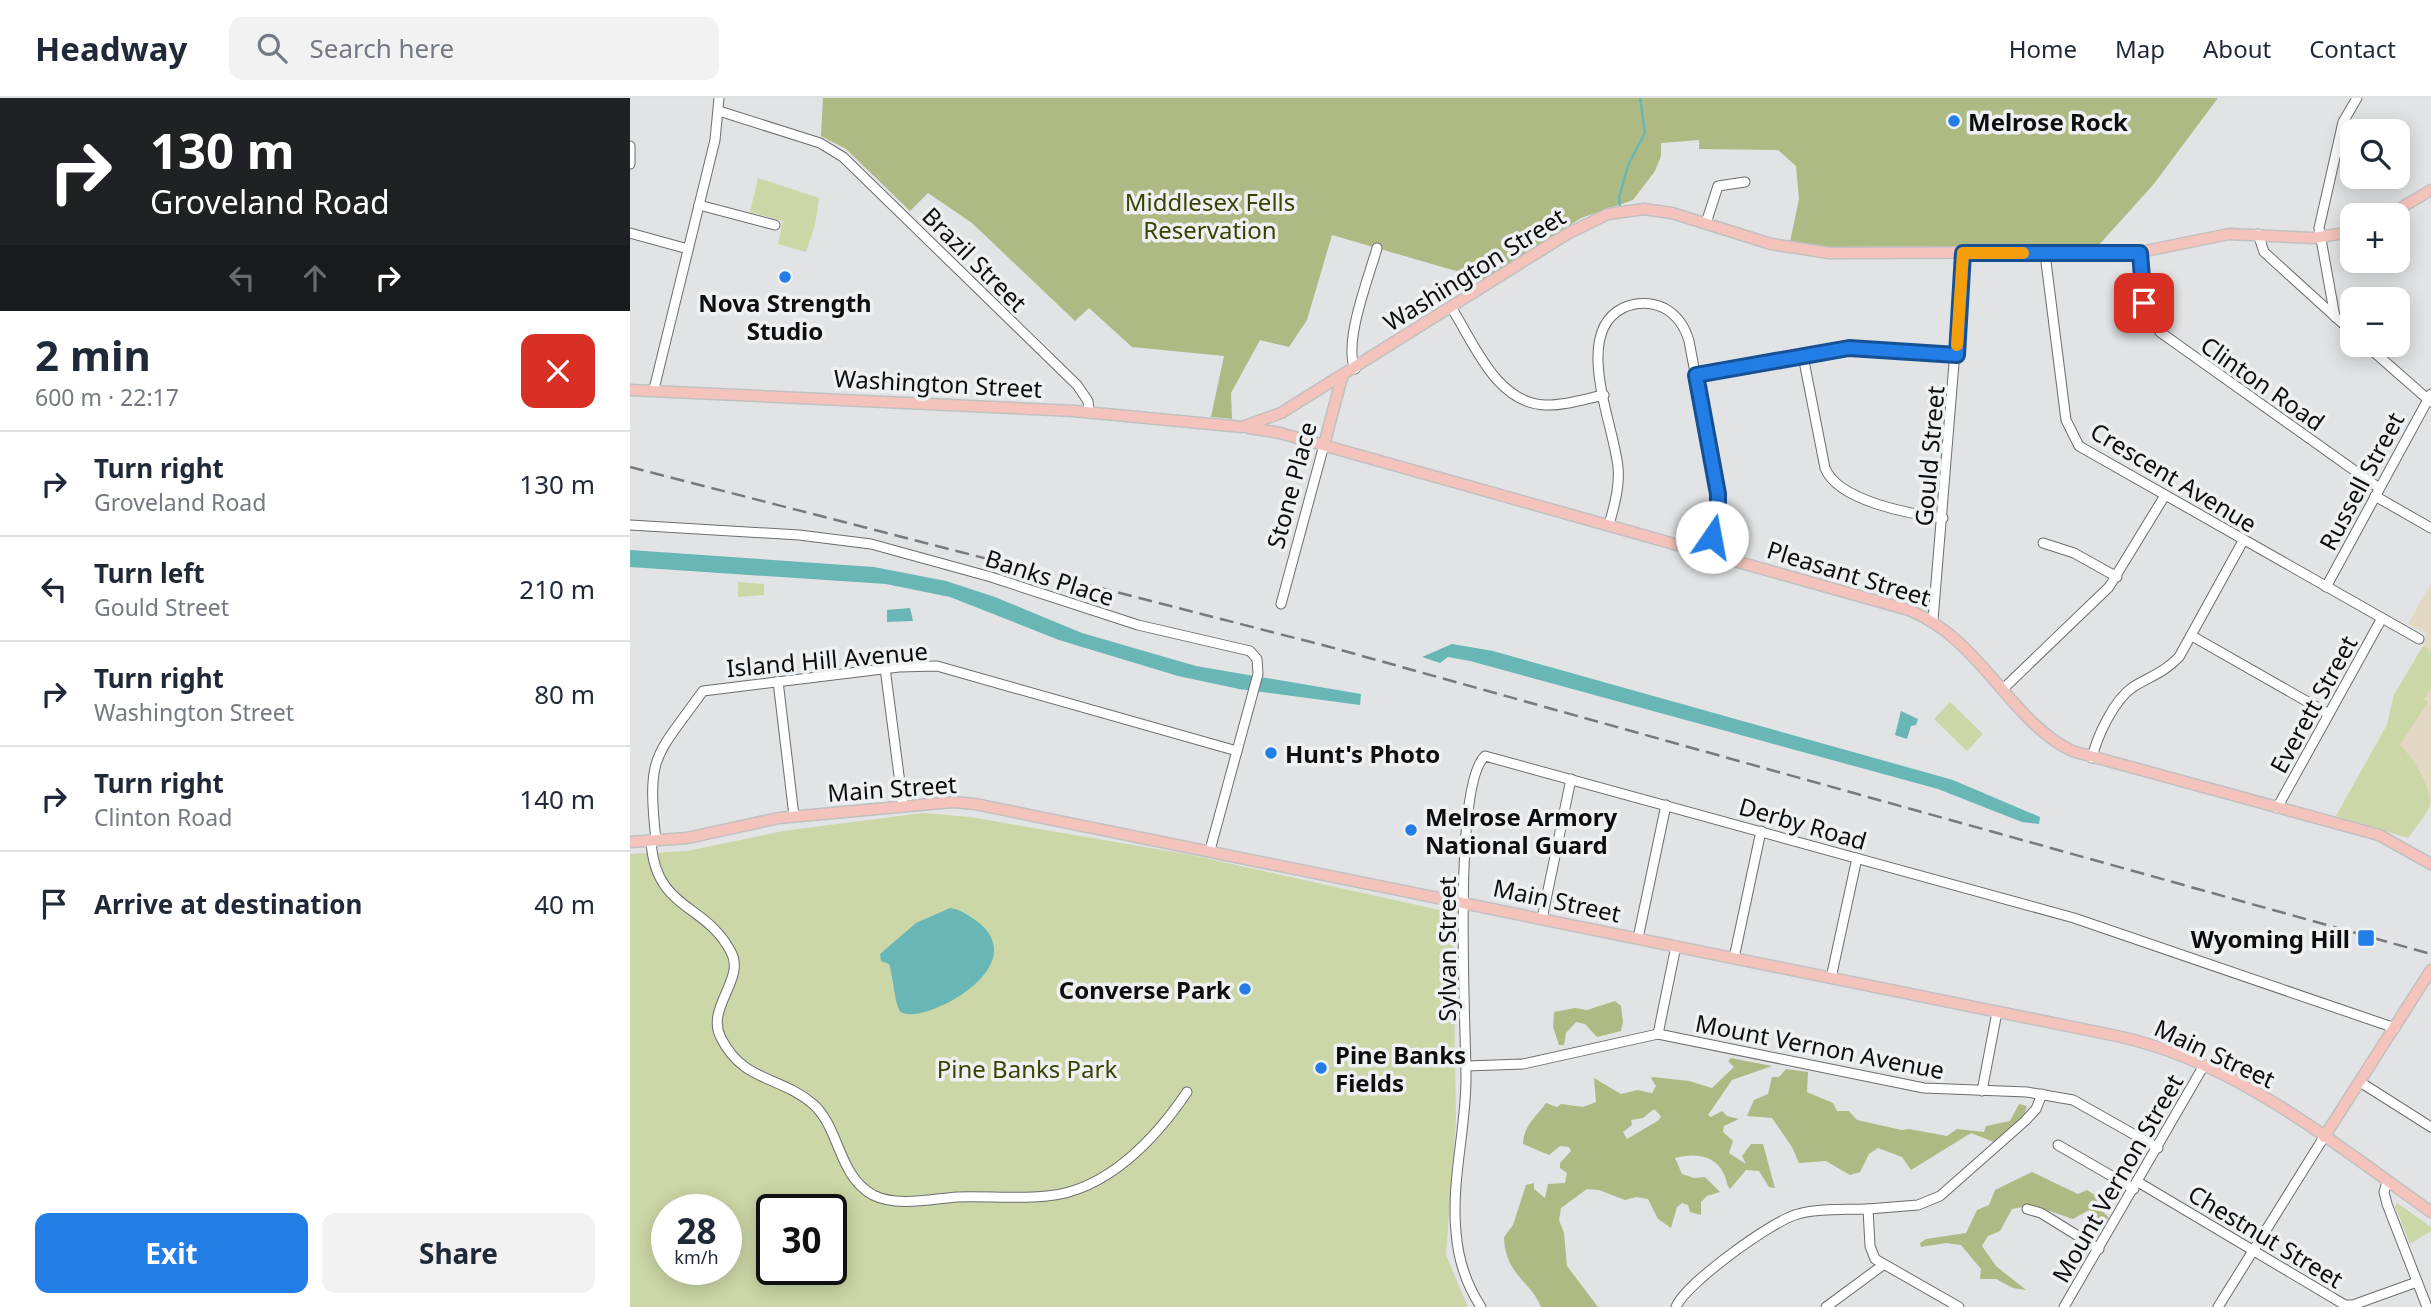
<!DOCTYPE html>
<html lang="en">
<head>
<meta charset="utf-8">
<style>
	:root { --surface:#fff; --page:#f2f2f3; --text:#1f2937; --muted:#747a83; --line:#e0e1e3; --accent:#227de6 }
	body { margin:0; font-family:"Noto Sans",sans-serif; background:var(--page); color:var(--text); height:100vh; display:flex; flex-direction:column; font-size:26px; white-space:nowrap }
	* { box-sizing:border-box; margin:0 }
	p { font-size:23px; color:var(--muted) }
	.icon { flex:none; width:38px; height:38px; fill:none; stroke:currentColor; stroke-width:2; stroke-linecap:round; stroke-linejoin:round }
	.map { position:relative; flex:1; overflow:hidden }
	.details { display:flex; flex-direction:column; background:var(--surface); width:630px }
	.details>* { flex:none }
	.hud { background:#202124; color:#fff; overflow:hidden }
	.tools { position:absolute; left:1710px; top:21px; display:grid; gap:14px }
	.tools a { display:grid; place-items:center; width:70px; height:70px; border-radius:14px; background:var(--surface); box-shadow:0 4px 18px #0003; font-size:35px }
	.speed { position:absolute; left:21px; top:1096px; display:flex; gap:14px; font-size:35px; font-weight:700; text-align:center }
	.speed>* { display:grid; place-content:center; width:91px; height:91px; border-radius:50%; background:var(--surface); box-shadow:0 4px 18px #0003; line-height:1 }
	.speed small { font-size:18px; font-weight:400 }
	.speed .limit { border:4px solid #111; border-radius:10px; background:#fff; color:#111 }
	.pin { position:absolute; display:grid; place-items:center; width:60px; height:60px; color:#fff; margin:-30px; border-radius:14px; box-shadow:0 4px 10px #0006 }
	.me { position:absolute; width:77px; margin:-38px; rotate:12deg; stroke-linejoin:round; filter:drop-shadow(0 0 5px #0008) }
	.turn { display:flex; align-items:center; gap:24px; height:147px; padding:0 35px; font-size:32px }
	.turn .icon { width:91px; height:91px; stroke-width:2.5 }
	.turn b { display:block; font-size:49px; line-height:60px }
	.lanes { display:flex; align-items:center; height:66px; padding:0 35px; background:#0003; justify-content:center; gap:35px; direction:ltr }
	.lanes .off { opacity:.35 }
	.round { display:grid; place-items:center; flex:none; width:74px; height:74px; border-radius:14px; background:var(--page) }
	.summary { display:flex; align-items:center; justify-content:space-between; height:119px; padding:0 35px }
	h1 { font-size:42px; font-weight:700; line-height:52px }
	.action { display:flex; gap:14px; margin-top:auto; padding:14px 35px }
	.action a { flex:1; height:80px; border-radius:14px; background:var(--accent); color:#fff; font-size:28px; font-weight:700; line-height:80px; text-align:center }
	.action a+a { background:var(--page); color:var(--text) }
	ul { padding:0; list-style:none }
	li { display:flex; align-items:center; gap:21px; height:105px; padding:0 35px; border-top:2px solid var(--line) }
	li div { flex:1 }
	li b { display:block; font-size:26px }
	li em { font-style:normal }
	header { display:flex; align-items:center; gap:42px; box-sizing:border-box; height:98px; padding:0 35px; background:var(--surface); border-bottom:2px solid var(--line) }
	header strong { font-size:33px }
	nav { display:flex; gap:38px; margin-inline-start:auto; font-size:24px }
	.search { width:490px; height:63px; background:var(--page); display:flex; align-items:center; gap:18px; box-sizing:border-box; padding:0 24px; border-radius:14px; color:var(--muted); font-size:26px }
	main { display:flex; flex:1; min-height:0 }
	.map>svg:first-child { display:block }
	.education { fill:#e3d8c4 }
	.green { fill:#cbd7a6; fill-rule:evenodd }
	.forest { fill:#adba83; fill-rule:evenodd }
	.water { fill:#69b6b6 }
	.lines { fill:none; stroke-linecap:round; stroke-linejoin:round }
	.stream { stroke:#69b6b6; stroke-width:2.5 }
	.minor-casing { stroke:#6b6d6f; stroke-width:11 }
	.major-casing { stroke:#c0c0c0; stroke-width:13 }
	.minor { stroke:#fff; stroke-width:9 }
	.major { stroke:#f4c4bc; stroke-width:10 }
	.rail { stroke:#78797a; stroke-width:2.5; stroke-dasharray:14 7; stroke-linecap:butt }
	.route-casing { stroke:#165196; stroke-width:18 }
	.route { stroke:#227de6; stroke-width:12 }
	.slow { stroke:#f59e0b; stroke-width:12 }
	.poi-dot { fill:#227de6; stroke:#eef1f3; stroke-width:2.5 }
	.labels { text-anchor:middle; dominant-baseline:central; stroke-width:7; stroke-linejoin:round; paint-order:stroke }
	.poi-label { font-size:24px; font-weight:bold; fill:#0d0e0e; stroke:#eef1f3; text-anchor:start }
	.park-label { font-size:24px; fill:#3a4401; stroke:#eef1f3 }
	.street-label { font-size:24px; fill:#0d0e0e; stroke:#eef1f3 }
</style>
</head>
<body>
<header>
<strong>Headway</strong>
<div class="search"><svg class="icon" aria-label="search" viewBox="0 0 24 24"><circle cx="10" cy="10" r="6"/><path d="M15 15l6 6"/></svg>Search here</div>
<nav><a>Home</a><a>Map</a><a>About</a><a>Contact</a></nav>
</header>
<main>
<section class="details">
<div class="hud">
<div class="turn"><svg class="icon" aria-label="right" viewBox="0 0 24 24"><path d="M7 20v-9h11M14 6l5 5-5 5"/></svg><div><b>130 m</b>Groveland Road</div></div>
<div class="lanes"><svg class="icon off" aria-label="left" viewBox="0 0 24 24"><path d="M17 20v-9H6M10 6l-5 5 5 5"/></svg><svg class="icon off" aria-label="ahead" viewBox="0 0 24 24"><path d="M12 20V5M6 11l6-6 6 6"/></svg><svg class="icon" aria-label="right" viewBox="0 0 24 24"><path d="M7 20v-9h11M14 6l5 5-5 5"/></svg></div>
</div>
<div class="summary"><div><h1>2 min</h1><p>600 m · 22:17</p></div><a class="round" style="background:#d93025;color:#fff"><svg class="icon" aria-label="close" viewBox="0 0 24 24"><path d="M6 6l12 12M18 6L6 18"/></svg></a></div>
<ul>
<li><svg class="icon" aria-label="right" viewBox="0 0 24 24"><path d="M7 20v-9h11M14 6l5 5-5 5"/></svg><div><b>Turn right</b><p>Groveland Road</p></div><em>130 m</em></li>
<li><svg class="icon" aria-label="left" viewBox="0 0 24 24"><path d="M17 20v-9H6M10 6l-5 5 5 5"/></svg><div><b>Turn left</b><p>Gould Street</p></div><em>210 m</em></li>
<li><svg class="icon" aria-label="right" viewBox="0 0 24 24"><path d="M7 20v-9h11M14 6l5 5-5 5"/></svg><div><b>Turn right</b><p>Washington Street</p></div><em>80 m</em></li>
<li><svg class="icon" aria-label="right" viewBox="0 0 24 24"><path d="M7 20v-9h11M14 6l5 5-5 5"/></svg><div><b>Turn right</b><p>Clinton Road</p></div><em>140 m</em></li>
<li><svg class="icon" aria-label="arrive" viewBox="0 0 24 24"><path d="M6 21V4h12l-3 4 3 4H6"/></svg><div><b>Arrive at destination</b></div><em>40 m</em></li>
</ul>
<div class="action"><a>Exit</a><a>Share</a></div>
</section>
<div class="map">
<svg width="1801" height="1209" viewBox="0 0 1801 1209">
	<rect width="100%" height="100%" fill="#e1e3e5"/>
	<path class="education" d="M1801,485V705L1778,740L1706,718L1757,627L1764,597L1793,548L1796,535L1778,526Z"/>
	<g class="green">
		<path d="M128,80L189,100L185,127L176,154L148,146L153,123L120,114Z"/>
		<path d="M108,484L134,486V497L108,499Z"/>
		<path d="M1793,548L1801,553V591L1794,601L1798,604L1770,647C1783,660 1801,687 1800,707C1796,718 1785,730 1778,740L1706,718L1757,627L1764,597Z"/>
		<path d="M1320,604L1353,636L1337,653L1304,621Z"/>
		<path d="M293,715L340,719L561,757L823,815L826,1024L816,1157L838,1209H0V756L57,753L153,733ZM37,1111H96V1171H37ZM142,1111H201V1171H142Z"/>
		<path d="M1767,1105L1801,1129V1133L1780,1146L1765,1108Z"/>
	</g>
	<g class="forest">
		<path d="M193,0H1588L1523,87L1468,148L1191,149L1160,144L1169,101L1166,68L1148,52L1069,51V42L1031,45V58L1025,73L1003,102L951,120L851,185L833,175L702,137L677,222L659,249L630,242L601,295L602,321L581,319L594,258L502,249L459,210L445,223L342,125L298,95L280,113L216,51L191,38Z"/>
		<path d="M985,903L991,908L993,924L991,933L967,939L955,926L946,924L936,935L934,947H929L923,929L924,914L945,910L957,912Z"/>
		<path d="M1101,960L1142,968L1102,982L1078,1017L1081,1019L1092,1013L1097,1018L1109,1021L1094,1028L1093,1034L1103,1043L1099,1055L1116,1066L1112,1058L1121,1046H1133L1145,1090L1139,1089L1129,1073L1116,1072L1100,1091C1096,1086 1097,1082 1094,1076C1085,1056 1063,1055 1045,1060L1052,1076L1064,1080L1075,1079L1090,1094L1077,1098L1071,1104V1117L1060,1114L1058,1107L1052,1105L1047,1109L1041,1130L1028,1121L1018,1101L1006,1099L995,1102L969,1092L957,1091L931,1110L929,1122L934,1135L937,1168L968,1209H911C901,1183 875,1177 874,1139L883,1127L896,1087L904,1085V1091L915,1100L918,1086L935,1085L937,1075L930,1070V1065L941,1053L939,1049L930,1048L919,1057L893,1046C893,1028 907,1018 916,1005L927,1009L931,1006L953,1009L966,1004L964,980L991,996L1008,992L1022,995L1026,988L1021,980L1023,979L1059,983L1082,990L1104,969L1098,963ZM1024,1011L1031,1018L1029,1022L997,1041L993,1034L1002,1027L1001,1022L1013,1020Z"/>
		<path d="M1156,971L1178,974L1177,994L1203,1005L1207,1013H1219L1227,1022L1272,1032L1279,1031L1317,1038L1327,1031L1354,1034L1356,1028L1380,1023L1389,1006L1397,1008L1394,1017L1364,1044L1341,1035L1281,1072L1272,1059L1248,1050L1239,1056L1230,1074L1220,1077L1196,1063L1169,1065L1162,1049L1142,1020L1117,1018L1124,1002L1138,996L1142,979H1149Z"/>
		<path d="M1402,1074L1448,1096L1457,1092L1468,1099V1108L1479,1120L1473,1125L1459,1112L1443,1121L1402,1107L1382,1111L1370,1133L1358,1138L1352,1148L1366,1168L1396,1192L1383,1190L1366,1181H1350L1351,1171L1331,1147L1316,1145L1291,1149L1290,1145L1296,1141L1336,1135L1347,1112L1359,1107L1365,1092Z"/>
	</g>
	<g class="water">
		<path d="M0,452L244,469L316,483L365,499L452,535L566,568L731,596L730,607L609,591L548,578L429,542L320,499L256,486L0,469Z"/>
		<path d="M280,510L283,523L257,524V512Z"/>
		<path d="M822,546L863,553L1323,682L1410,719L1409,726L1392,724L1308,691L840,563L818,559L810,565L792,559Z"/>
		<path d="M1271,613L1288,621L1286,627L1281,628L1277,641L1265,637Z"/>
		<path d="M320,810C330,811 340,818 348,824C407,871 285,931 270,913C265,907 263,877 259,866L251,863L250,856L286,825Z"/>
	</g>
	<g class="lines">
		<path class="stream" d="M990,108L989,99L999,65L1015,35L1010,0"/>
		<g class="minor-casing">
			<g id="minor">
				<path d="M89,13L190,45L213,59L447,287L458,303L459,315"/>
				<path d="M0,48V66"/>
				<path d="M69,107L145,127"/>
				<path d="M1076,125L1088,88L1115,84"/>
				<path d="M0,135L58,151"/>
				<path d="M1628,136L1634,154L1722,234"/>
				<path d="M1510,154L1515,209L1530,234L1749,390"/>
				<path d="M1415,156L1436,322L1449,348L1789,541"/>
				<path d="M821,209C844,245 866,305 915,307C934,308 955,301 974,297"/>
				<path d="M1705,219L1689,130L1713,24L1727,0"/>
				<path d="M1736,247L1801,304"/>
				<path d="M1173,258L1195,370C1208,403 1280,416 1313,420"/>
				<path d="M725,271C713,244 739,179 747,150"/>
				<path d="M1066,277L1227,249L1327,257"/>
				<path d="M24,291L85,42L89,0"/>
				<path d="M1745,398L1801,430"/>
				<path d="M0,427L169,437L241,446L361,479L508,527L620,553L627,561L628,576L580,752"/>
				<path d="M979,427C984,408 990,389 988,369C984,327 942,235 993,210C1006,204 1021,204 1034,210C1047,217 1055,229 1059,243L1089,402L1077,454"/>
				<path d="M1413,445L1444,455L1487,479"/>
				<path d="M1696,489L1801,296"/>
				<path d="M651,506L694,347"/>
				<path d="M1303,522L1333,155"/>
				<path d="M1562,538L1699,616"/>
				<path d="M255,570L273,708"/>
				<path d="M148,583L164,718"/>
				<path d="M1373,591L1479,489L1534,399"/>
				<path d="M1462,660C1467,638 1484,602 1503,589C1519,579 1535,574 1549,559L1613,443"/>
				<path d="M1647,710L1752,520"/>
				<path d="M26,743C17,656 24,661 73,593L269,569L307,568L607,653"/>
				<path d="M21,744C26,813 75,804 101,854C116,881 75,910 91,940C114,985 149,977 183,1006C210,1030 208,1078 243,1097C267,1109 301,1101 327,1099C357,1098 387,1101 417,1098C477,1093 526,1040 557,994"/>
				<path d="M912,821L941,681"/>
				<path d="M1008,840L1036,707"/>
				<path d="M1104,860L1131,733"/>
				<path d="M1201,880L1227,760"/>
				<path d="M1028,936L1046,848"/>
				<path d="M836,968L893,966L1028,936L1294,990L1397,994L1443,1002L1528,1050"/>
				<path d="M1730,984L1801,1029"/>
				<path d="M1352,993L1367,914"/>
				<path d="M1428,1047L1504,1091"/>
				<path d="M1508,1084L1715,1207H1723L1787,1184"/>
				<path d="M1757,1084L1754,1094L1757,1106L1797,1209"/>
				<path d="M1238,1111L1288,1107L1310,1098L1395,1023L1406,1011L1412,996"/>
				<path d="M1397,1111L1411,1115L1469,1151"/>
				<path d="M851,1209C836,1186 828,1161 826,1134C821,1083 836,1031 836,980C836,926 822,688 855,658L1444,820L1765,930"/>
				<path d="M1046,1209C1055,1186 1143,1122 1168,1116C1190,1110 1216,1112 1238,1111L1240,1148L1245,1161L1329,1209"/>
				<path d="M1196,1209L1253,1167"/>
				<path d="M1434,1209L1573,969"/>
				<path d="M1588,1209L1694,1039"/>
			</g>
		</g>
		<g class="major-casing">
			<g id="major">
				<path d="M1759,117L1801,92"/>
				<path d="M0,292L444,313L612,329L651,315L937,136L978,116L1014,111L1042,115L1141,146L1199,155L1510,154L1599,136L1682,140L1722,134"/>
				<path d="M619,330L650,335L1279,512C1352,542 1379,622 1442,653L1749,737L1801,766"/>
				<path d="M694,347L712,279"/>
				<path d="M0,744L57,740L149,720L322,704L345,706L1487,938C1605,963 1705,1046 1801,1114"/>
				<path d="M1694,1039L1801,872"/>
			</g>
		</g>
		<use href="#minor" class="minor"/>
		<use href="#major" class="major"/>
		<path class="rail" d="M0,369L700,549L1801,856"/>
	</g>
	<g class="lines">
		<g class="route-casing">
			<path id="route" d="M1082,439L1088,413V396L1066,277L1219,250L1327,257L1333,155H1510L1514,205"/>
		</g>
		<use href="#route" class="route"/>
		<path class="slow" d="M1327,247L1333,155H1393"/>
	</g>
	<g class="poi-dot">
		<circle cx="1324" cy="23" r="7"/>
		<circle cx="155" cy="179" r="7"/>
		<circle cx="641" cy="655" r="7"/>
		<circle cx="781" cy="732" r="7"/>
		<rect x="1727" y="831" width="18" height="18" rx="3.5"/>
		<circle cx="615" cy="891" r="7"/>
		<circle cx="691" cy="970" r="7"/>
	</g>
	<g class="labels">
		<g class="poi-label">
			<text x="1338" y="23">Melrose Rock</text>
			<text x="155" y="204" text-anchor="middle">Nova Strength<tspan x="155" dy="28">Studio</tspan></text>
			<text x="655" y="655">Hunt's Photo</text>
			<text x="795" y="718">Melrose Armory<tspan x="795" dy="28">National Guard</tspan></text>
			<text x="1720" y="840" text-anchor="end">Wyoming Hill</text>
			<text x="601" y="891" text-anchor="end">Converse Park</text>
			<text x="705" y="956">Pine Banks<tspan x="705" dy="28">Fields</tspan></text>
		</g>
		<g class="park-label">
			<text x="580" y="103">Middlesex Fells<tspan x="580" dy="28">Reservation</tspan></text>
			<text x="397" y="970">Pine Banks Park</text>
		</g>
		<g class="street-label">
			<text transform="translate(345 161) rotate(45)">Brazil Street</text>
			<text transform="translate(844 171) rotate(-32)">Washington Street</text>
			<text transform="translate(308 285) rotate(3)">Washington Street</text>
			<text transform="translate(1633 285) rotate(35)">Clinton Road</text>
			<text transform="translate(1299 358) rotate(-85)">Gould Street</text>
			<text transform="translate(1544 379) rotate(31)">Crescent Avenue</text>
			<text transform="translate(1731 383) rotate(-62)">Russell Street</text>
			<text transform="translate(661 387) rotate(-75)">Stone Place</text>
			<text transform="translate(1219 475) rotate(17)">Pleasant Street</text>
			<text transform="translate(420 479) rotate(18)">Banks Place</text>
			<text transform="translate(197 561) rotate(-5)">Island Hill Avenue</text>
			<text transform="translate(1683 606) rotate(-61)">Everett Street</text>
			<text transform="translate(262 690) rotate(-4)">Main Street</text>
			<text transform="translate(1173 725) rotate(16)">Derby Road</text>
			<text transform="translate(927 802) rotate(12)">Main Street</text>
			<text transform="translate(816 851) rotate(-90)">Sylvan Street</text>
			<text transform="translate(1190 948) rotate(11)">Mount Vernon Avenue</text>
			<text transform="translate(1585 955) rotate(25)">Main Street</text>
			<text transform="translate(1487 1080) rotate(-60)">Mount Vernon Street</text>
			<text transform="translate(1636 1138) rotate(31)">Chestnut Street</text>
		</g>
	</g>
</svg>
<div class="tools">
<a><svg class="icon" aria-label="search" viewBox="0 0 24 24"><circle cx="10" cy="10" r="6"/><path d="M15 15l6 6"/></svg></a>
<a>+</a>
<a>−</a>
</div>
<div class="speed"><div>28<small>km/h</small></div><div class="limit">30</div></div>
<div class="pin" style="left:1514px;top:205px;background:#d93025"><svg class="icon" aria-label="arrive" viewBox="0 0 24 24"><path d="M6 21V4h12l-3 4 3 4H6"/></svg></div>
<svg class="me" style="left:1082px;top:439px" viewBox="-20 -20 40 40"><circle r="19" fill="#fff"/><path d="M0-13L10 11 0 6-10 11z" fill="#227de6"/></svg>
</div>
</main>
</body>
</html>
